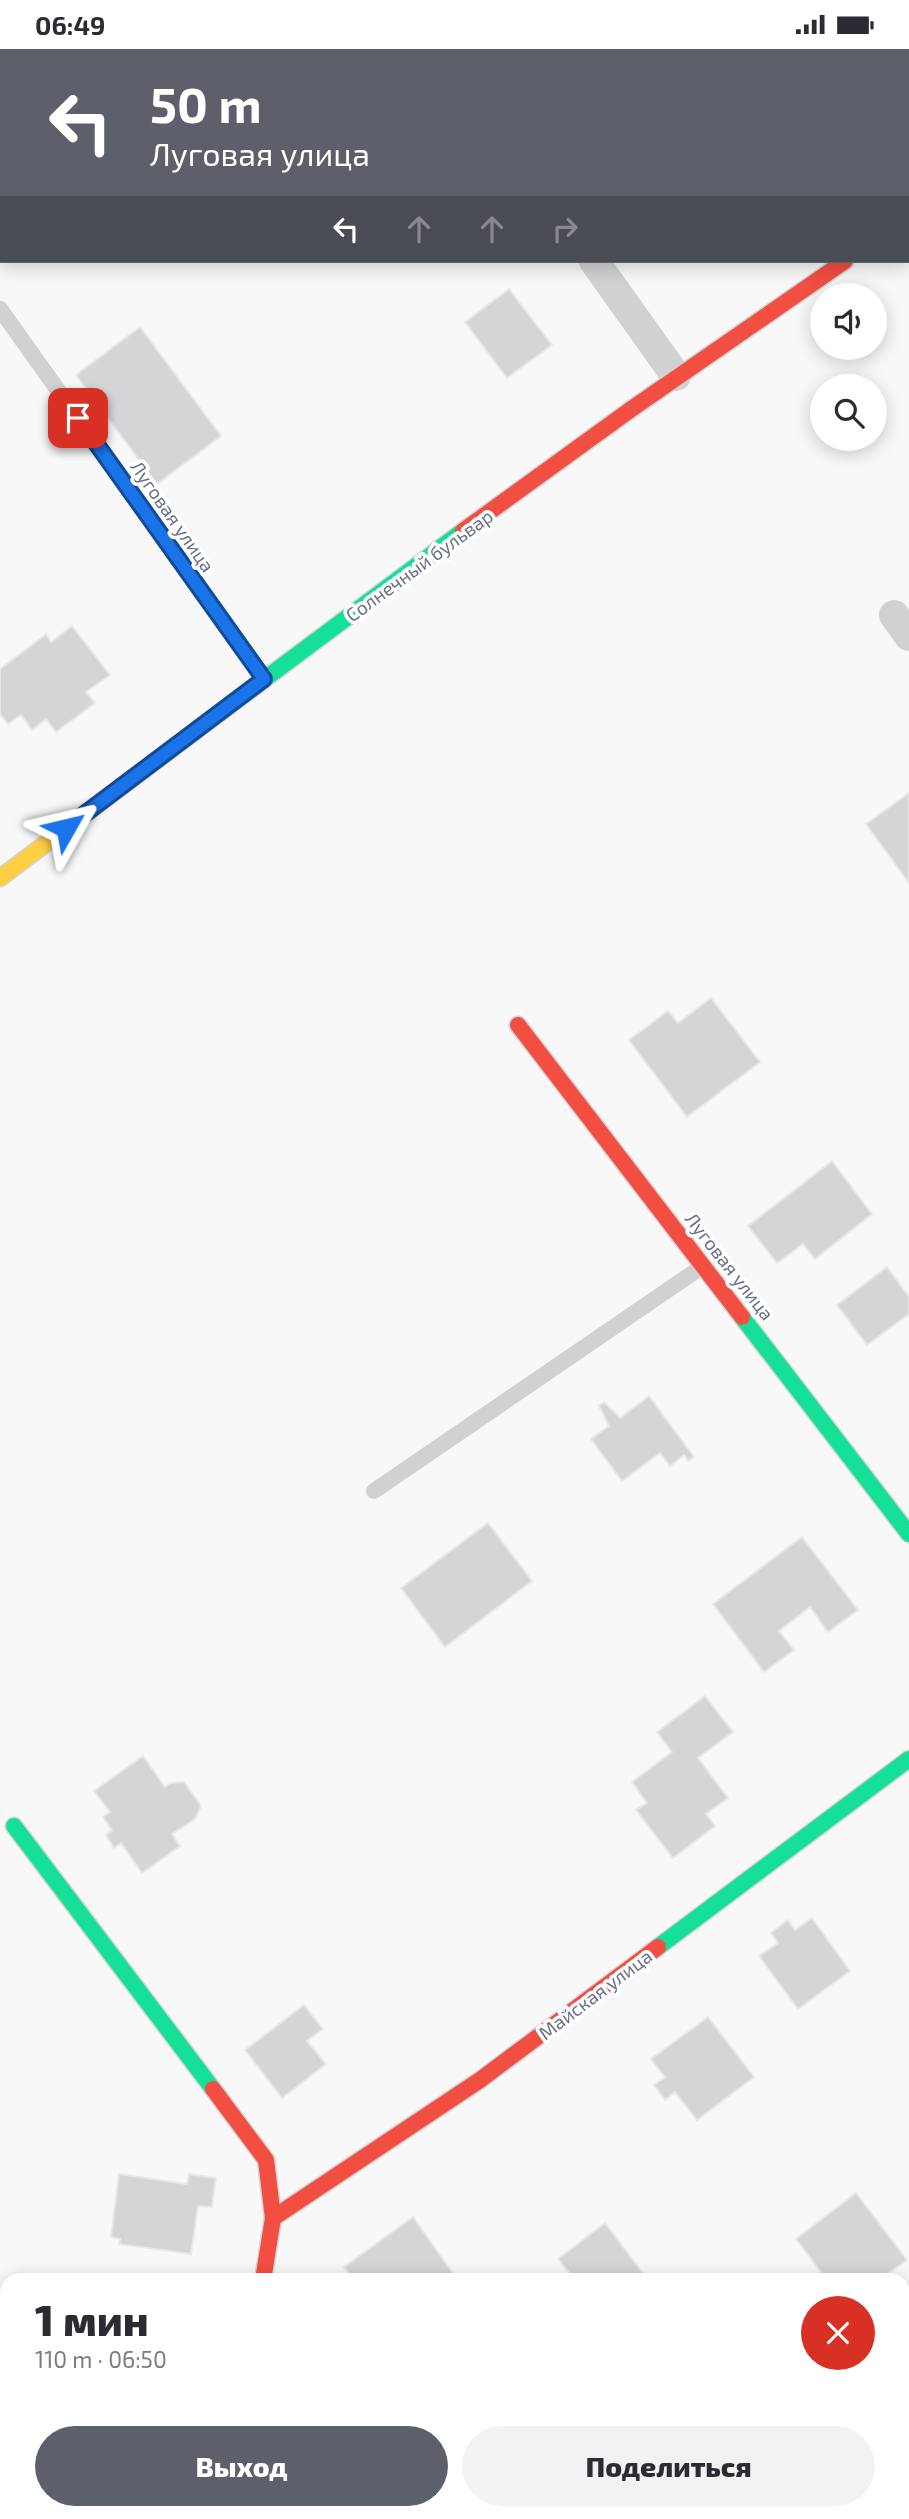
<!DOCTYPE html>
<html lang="ru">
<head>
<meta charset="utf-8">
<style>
	:root { --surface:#fff; --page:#f2f2f3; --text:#2b2b33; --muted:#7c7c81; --accent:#5d606b }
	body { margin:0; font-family:"Exo 2",sans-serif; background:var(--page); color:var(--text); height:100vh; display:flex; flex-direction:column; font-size:26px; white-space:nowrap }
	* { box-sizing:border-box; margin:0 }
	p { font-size:23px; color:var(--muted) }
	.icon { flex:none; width:38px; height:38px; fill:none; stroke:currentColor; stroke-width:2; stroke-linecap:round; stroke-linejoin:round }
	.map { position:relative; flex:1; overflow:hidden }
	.sheet { position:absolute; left:0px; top:2224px; width:910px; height:247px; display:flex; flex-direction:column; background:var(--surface); border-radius:21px 21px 0 0; box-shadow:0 4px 18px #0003 }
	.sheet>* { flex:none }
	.hud { position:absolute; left:0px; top:0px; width:910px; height:214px; box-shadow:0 4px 18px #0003; background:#5d606b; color:#fff; overflow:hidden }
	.buttons { position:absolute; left:810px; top:234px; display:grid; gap:14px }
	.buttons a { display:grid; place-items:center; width:77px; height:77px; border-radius:50%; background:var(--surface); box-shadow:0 4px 18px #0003; font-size:35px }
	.pin { position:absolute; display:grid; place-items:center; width:60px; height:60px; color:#fff; margin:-30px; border-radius:14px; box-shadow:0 4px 10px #0006 }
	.me { position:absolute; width:77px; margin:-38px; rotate:53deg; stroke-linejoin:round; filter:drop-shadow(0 0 5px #0008) }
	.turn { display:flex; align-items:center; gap:24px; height:147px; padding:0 35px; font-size:32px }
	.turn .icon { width:91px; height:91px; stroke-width:2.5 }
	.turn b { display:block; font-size:49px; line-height:60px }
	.lanes { display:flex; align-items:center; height:66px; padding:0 35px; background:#0003; justify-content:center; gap:35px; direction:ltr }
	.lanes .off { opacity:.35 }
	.round { display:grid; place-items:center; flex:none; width:74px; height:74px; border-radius:37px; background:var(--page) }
	.overview { display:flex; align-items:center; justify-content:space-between; height:119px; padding:0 35px }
	h1 { font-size:42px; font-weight:800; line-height:52px }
	.cta { display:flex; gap:14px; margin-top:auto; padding:14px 35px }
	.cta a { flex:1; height:80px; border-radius:42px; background:var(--accent); color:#fff; font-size:28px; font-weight:800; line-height:80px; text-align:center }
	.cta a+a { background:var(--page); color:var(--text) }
	.status { display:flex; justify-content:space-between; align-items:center; height:49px; padding:0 35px; background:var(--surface); direction:ltr }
	.status svg { height:19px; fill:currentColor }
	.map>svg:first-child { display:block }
	.building { fill:#d4d5d6; stroke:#e8e8e8; stroke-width:2 }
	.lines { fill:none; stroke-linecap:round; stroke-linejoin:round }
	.fast-casing { stroke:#d4d4d6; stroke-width:19 }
	.slow-casing { stroke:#d4d4d6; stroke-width:19 }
	.jam-casing { stroke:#d4d4d6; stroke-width:19 }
	.lane { stroke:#d0d1d3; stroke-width:16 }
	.street { stroke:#d0d1d3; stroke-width:30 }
	.fast { stroke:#16e098; stroke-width:16 }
	.slow { stroke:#ffcf43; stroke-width:16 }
	.jam { stroke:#f24e42; stroke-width:16 }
	.route-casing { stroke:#114b97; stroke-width:18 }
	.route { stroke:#1a73e8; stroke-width:12 }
	.labels { text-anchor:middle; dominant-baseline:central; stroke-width:7; stroke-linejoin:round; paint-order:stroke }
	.street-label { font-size:19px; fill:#697087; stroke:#fff }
</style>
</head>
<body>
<div class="status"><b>06:49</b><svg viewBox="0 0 49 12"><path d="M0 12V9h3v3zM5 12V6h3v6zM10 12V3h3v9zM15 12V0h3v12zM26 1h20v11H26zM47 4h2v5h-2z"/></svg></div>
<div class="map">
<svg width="909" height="2470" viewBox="0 0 909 2470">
	<rect width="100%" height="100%" fill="#f8f8f8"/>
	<g class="building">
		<path d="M521,0H602L519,2Z"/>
		<path d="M851,0H909V2H848Z"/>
		<path d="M509,240L552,296L507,329L465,273Z"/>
		<path d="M140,278L221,387L157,435L76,326Z"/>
		<path d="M72,577L110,626L86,643L95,654L56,683L46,670L32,681L21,666L8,675L0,665V620L46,585L51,593Z"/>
		<path d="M909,744V834L866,775Z"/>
		<path d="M711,949L760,1013L687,1068L629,991L668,962L678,974Z"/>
		<path d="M832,1112L872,1165L815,1210L803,1195L777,1214L748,1177Z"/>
		<path d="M887,1218L909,1248V1265L867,1296L837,1256Z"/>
		<path d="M649,1347L694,1408L688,1412L684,1406L670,1417L660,1404L622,1432L591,1390L609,1377L599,1357L604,1353L620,1369Z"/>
		<path d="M488,1474L532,1532L445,1598L401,1539Z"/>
		<path d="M802,1488L858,1561L828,1583L810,1558L779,1582L794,1601L764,1623L713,1555Z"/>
		<path d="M705,1647L733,1683L698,1709L728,1749L706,1765L715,1777L673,1809L636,1761L647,1754L632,1733L672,1703L657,1683Z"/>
		<path d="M143,1707L165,1738L170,1734L184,1733L201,1757L195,1770L172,1785L180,1797L142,1824L121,1794L114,1799L106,1786L112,1781L103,1768L110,1763L94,1742Z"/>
		<path d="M812,1869L850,1922L798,1960L759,1907L778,1894L771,1884L788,1871L795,1881Z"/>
		<path d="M304,1956L323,1980L307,1992L326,2015L282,2049L245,2001Z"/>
		<path d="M708,1968L754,2028L697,2071L675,2043L665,2051L654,2036L665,2028L651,2010Z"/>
		<path d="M119,2125L187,2135L189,2125L216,2129L212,2158L198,2157L191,2205L119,2195L120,2190L111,2188Z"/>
		<path d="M856,2144L907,2211L879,2231H827L796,2190Z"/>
		<path d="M413,2168L457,2230L353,2231L344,2218Z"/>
		<path d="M605,2174L645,2227L640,2231H575L558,2210Z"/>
		<path d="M312,2464H388L387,2470H311Z"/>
		<path d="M636,2464H653L661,2465L660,2470H636Z"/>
	</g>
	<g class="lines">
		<g class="fast-casing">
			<g id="fast">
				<path d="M246,644L463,482"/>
				<path d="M742,1268L909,1485"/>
				<path d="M14,1777L213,2040"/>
				<path d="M658,1898L909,1710"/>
			</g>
		</g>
		<g class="slow-casing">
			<path id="slow" d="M0,829L246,644"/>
		</g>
		<g class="jam-casing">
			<g id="jam">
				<path d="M463,482L630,361L845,212"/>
				<path d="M518,976L742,1268"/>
				<path d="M213,2040L266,2111L273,2169L263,2231"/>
				<path d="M273,2169L480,2031L658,1898"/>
			</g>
		</g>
		<g class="lane">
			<path d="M0,260L264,630"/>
			<path d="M374,1442L703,1217"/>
		</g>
		<g class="street">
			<path d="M443,0L444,2"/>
			<path d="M908,169H909"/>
			<path d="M594,212L676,327"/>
			<path d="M894,566L909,587"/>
			<path d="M227,2470L228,2464"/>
			<path d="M755,2470V2464"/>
		</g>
		<use href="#fast" class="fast"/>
		<use href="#slow" class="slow"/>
		<use href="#jam" class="jam"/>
	</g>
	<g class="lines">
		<g class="route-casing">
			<path id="route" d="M66,779L264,630L78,369"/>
		</g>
		<use href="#route" class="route"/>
	</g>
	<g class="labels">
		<g class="street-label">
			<text transform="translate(173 467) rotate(55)">Луговая улица</text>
			<text transform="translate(419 516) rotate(-36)">Солнечный бульвар</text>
			<text transform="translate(730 1217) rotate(52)">Луговая улица</text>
			<text transform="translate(595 1945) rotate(-37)">Майская улица</text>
		</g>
	</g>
</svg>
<div class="buttons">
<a><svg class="icon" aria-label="sound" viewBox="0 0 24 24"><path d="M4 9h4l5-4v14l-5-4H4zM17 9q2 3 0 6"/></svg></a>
<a><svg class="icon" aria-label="search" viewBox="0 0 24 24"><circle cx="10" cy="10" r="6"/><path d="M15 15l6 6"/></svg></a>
</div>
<div class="pin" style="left:78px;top:369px;background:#d93025"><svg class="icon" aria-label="arrive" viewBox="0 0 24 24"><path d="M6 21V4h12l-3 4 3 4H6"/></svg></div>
<svg class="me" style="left:66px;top:779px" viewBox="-20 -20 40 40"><path d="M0-17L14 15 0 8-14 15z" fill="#1a73e8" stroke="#fff" stroke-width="4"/></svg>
<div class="hud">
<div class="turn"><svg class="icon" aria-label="left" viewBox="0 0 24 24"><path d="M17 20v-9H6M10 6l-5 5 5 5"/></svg><div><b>50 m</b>Луговая улица</div></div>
<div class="lanes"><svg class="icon" aria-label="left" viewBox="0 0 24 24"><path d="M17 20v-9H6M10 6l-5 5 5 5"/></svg><svg class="icon off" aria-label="ahead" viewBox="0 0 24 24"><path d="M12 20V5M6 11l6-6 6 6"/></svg><svg class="icon off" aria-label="ahead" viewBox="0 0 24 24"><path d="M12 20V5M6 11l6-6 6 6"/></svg><svg class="icon off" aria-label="right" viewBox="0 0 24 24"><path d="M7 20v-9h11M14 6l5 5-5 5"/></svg></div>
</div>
<section class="sheet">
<div class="overview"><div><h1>1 мин</h1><p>110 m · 06:50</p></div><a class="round" style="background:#d93025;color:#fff"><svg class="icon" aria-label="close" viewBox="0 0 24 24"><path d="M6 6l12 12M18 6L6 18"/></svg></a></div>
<div class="cta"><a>Выход</a><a>Поделиться</a></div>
</section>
</div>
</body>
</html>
